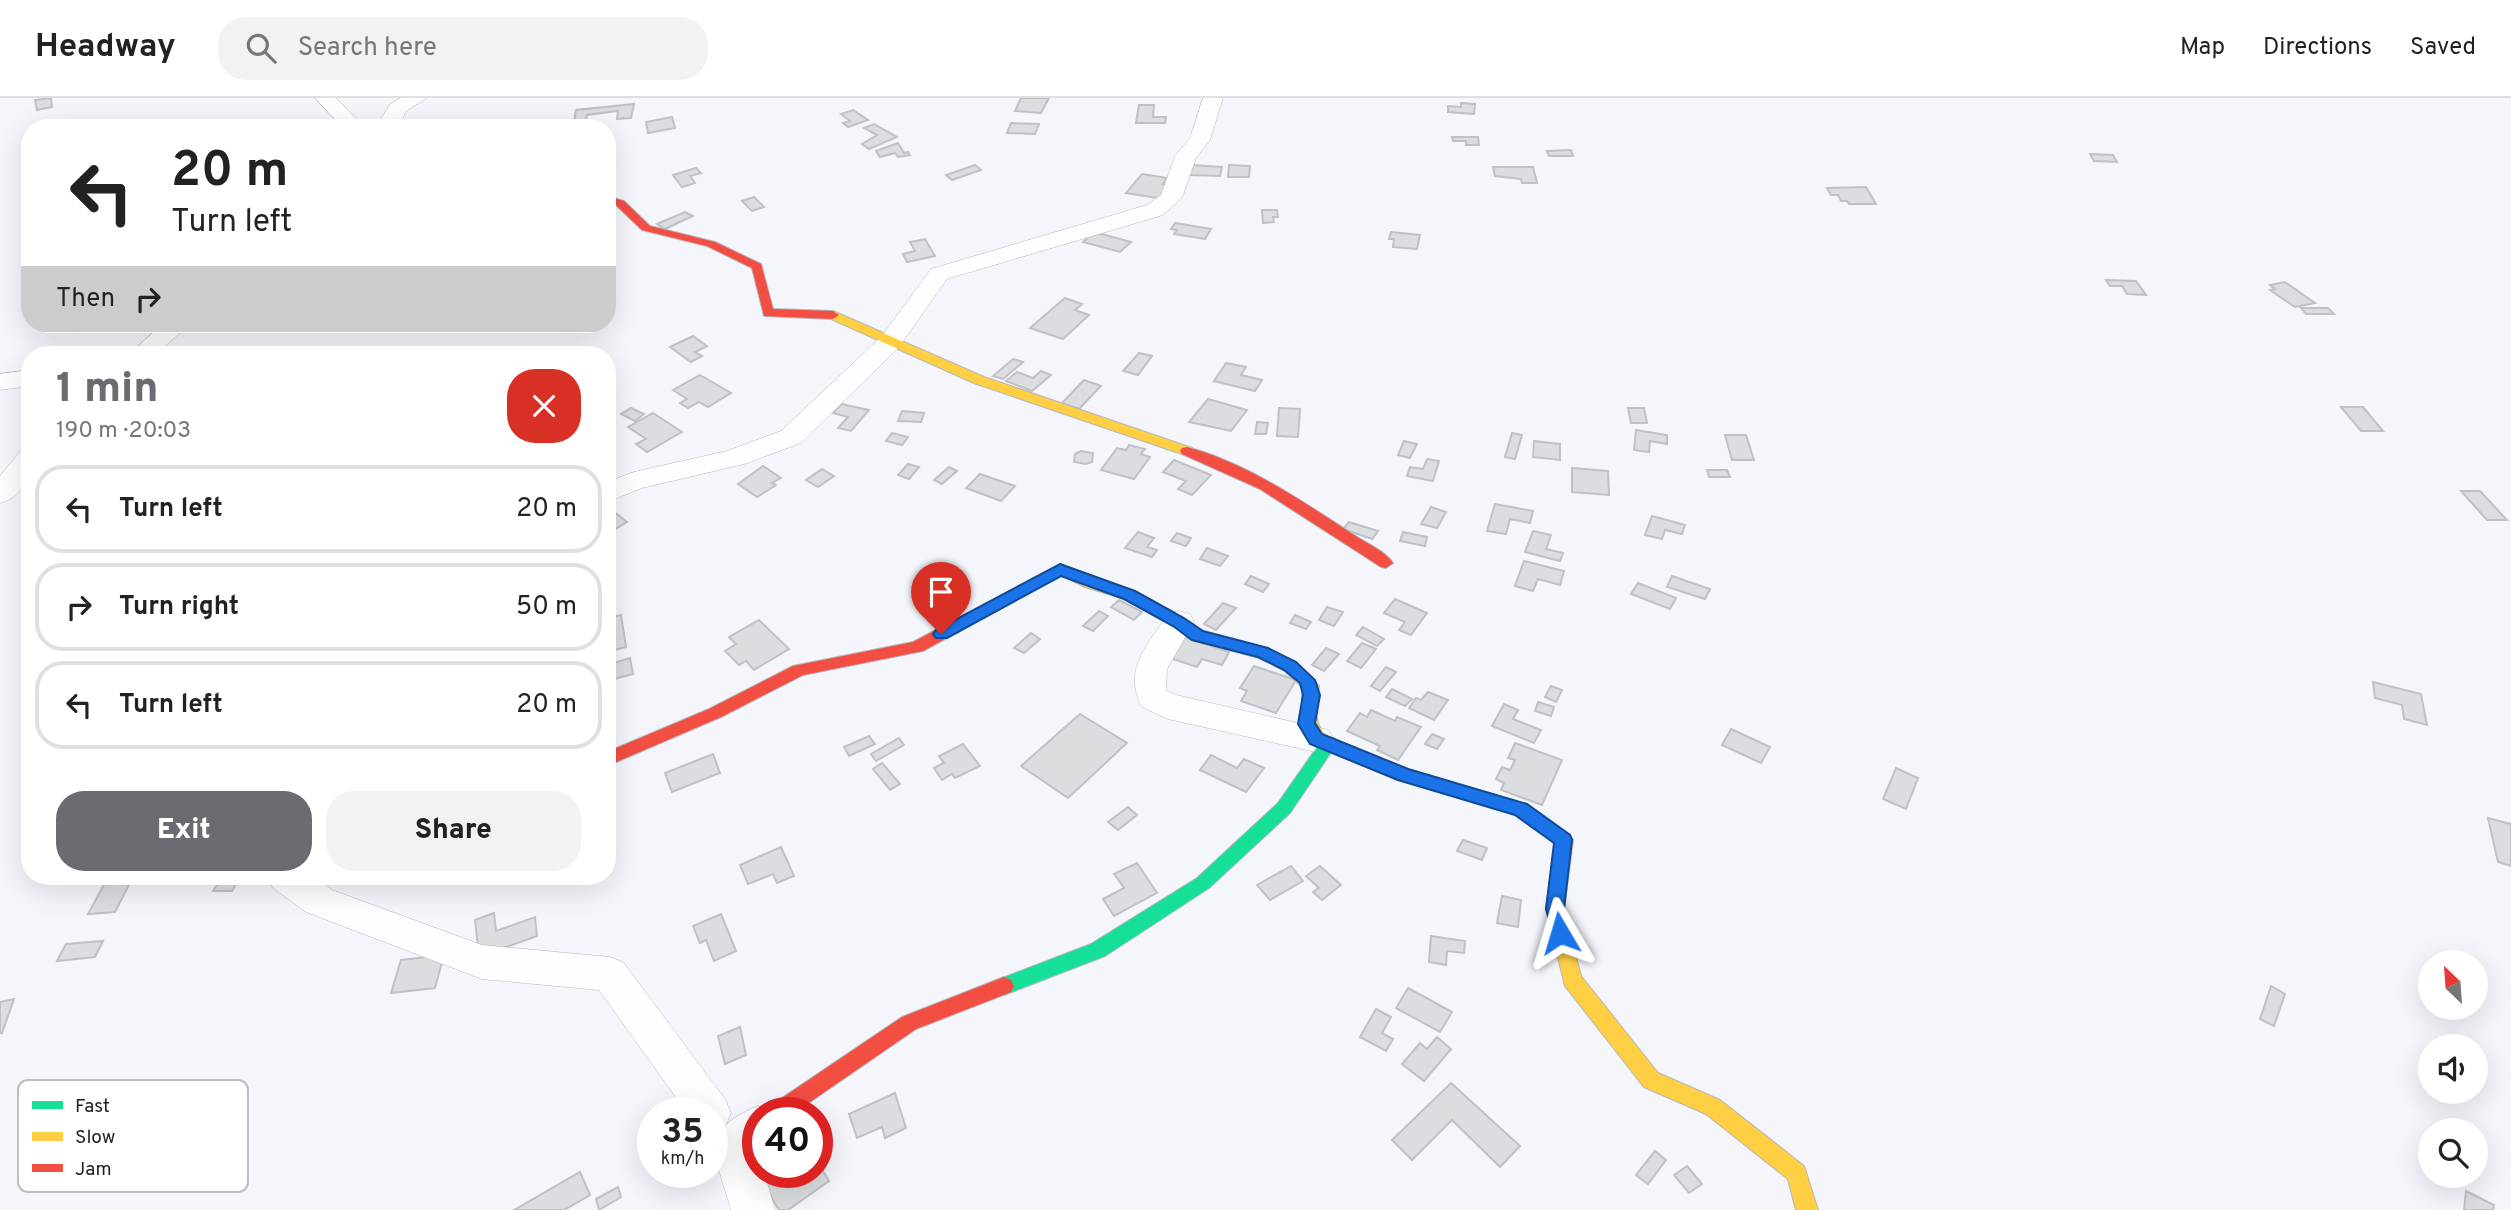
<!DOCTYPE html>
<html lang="en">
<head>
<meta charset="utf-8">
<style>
	:root { --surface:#fff; --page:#f2f2f2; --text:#222; --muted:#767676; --line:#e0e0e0; --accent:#6b6c71 }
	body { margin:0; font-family:Overpass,sans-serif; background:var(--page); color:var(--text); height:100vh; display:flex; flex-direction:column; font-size:26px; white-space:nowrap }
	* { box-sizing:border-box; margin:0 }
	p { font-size:23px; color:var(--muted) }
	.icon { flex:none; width:38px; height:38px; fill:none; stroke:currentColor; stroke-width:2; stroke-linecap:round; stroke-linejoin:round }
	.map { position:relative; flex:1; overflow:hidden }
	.details { position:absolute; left:21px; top:248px; width:595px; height:539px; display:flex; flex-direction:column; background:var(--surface); border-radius:28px; box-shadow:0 7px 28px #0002 }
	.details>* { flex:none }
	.hud { position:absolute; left:21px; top:21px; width:595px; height:214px; border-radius:28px; box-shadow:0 7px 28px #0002; background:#fff; color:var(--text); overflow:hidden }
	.needle { width:46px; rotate:335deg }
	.fabs { position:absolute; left:2418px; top:852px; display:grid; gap:14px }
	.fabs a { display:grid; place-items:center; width:70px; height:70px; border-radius:50%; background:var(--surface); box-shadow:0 7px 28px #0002; font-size:35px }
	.speed { position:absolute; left:637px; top:999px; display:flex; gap:14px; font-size:35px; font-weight:700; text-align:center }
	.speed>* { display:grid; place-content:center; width:91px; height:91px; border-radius:50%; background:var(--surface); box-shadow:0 7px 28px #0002; line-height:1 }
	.speed small { font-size:18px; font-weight:400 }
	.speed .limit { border:10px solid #d22; background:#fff; color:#111 }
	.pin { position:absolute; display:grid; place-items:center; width:60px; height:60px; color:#fff; margin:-72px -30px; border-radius:50% 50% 50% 0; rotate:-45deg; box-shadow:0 0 7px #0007 }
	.pin .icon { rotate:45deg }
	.me { position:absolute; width:77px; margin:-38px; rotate:353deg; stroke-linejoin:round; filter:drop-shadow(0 0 5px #0008) }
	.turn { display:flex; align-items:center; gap:24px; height:147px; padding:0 35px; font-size:32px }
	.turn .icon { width:91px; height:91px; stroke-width:2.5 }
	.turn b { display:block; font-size:49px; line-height:60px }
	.then { display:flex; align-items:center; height:66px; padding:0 35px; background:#0003; gap:14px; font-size:26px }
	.round { display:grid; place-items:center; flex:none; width:74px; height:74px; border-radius:28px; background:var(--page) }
	.overview { display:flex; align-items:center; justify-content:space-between; height:119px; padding:0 35px }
	h1 { font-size:42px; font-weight:800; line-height:52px; color:var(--accent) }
	.cta { display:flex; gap:14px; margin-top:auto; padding:14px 35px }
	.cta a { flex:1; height:80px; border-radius:28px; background:var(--accent); color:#fff; font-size:28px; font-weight:800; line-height:80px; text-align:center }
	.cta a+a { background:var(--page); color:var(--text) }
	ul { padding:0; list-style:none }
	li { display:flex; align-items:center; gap:21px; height:88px; margin:0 14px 10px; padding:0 21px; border:4px solid var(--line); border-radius:28px }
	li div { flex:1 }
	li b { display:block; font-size:26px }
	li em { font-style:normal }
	header { display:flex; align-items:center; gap:42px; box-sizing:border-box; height:98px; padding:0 35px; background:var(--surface); border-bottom:2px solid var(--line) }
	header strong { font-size:33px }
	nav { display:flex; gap:38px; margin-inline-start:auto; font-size:24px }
	.search { width:490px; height:63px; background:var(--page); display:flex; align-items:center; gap:18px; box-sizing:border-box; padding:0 24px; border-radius:28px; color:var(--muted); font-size:26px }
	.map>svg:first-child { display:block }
	.building { fill:#dbdde1; stroke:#c0c1c6; stroke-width:2 }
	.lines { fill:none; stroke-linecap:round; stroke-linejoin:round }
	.street-casing { stroke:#b6b7bc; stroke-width:1 }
	.fast-casing { stroke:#b6b7bc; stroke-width:2 }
	.slow-casing { stroke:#b6b7bc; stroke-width:2 }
	.jam-casing { stroke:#b6b7bc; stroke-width:2 }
	.street { fill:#fdfeff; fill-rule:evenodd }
	.fast { fill:#16e098; fill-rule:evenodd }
	.slow { fill:#ffcf43; fill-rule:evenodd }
	.jam { fill:#f24e42; fill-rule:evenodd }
	.route { fill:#1a73e8; stroke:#114b97; stroke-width:2 }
	.key { fill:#fff; stroke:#bcbdbe; stroke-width:2 }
	.key-label { font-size:19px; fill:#212226 }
</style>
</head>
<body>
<header>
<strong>Headway</strong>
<div class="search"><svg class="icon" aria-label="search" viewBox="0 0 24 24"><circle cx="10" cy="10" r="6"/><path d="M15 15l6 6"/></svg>Search here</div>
<nav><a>Map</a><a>Directions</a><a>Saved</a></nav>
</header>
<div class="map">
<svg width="2511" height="1112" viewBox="0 0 2511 1112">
	<rect width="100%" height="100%" fill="#f4f6fc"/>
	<g class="building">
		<path d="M51,0L52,9L37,12L35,2Z"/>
		<path d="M1021,0H1049L1041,15L1015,13Z"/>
		<path d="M1461,5L1475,6L1474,16L1448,14V8L1461,9Z"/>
		<path d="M634,6L631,20L617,21L618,13L587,17L585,28L573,29L576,12Z"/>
		<path d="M1139,7H1154L1153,19H1166L1165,25H1136Z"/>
		<path d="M853,12L868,22L848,29L843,25L850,23L841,16Z"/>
		<path d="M672,19L675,30L648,35L646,24Z"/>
		<path d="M1011,25L1039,26L1035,36L1007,35Z"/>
		<path d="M874,26L897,39L869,51L862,46L877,37L864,30Z"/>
		<path d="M1452,39H1478L1479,47H1466V43H1453Z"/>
		<path d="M898,45L904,55L908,54L910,57L898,59L895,55L880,59L876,53Z"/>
		<path d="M1571,52L1573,58H1549L1547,53Z"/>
		<path d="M2090,56L2113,57L2117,64L2094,63Z"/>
		<path d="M975,67L981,72L952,82L946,77Z"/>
		<path d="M1190,67L1222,69L1220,78L1188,77Z"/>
		<path d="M1229,67L1250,68L1249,79H1228Z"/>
		<path d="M1493,69H1533L1537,85H1522L1521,81L1495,78Z"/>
		<path d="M696,70L701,75L690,78L695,85L682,89L673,77Z"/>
		<path d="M1142,76L1167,80L1163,86L1171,87L1163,101L1126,95Z"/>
		<path d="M1866,89L1876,106H1849L1847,103H1841L1838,97H1831L1827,90Z"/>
		<path d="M754,99L764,109L752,113L742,103Z"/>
		<path d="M1262,112H1277L1278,119H1273L1274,124L1263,125Z"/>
		<path d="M685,114L693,118L665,131L657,126Z"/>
		<path d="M1175,125L1211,131L1205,141L1174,136L1177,132L1171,131Z"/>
		<path d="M1094,134L1131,144L1120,154L1083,144Z"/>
		<path d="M1391,134L1420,137L1417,151L1393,149L1394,141H1389Z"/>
		<path d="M925,141L935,158L907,164L903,156L915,153L910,144Z"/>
		<path d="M2106,182L2136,183L2146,197L2127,196L2122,188H2110Z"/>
		<path d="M2285,184L2315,205L2295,209L2270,192L2275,191L2270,187Z"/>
		<path d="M1065,200L1082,206L1075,212L1089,217L1063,241L1030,230Z"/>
		<path d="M2301,210H2328L2334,216H2306Z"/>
		<path d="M693,238L707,248L695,254L702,258L691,264L670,249Z"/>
		<path d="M1139,255L1152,258L1138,277L1123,273Z"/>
		<path d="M1013,261L1023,264L1003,281L993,278Z"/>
		<path d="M1226,265L1246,269L1241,277L1262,282L1255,293L1214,283Z"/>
		<path d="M1041,273L1051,277L1032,293L1006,283L1017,274L1033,280Z"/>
		<path d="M700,277L731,295L708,309L699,304L688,310L680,305L687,301L673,292Z"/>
		<path d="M1084,282L1101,288L1079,311L1062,305Z"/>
		<path d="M1208,301L1247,312L1231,333L1189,324Z"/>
		<path d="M841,306L869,312L851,333L838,330L848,319L833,315Z"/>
		<path d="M2341,309H2363L2383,333H2361Z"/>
		<path d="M631,310L644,316L635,323L621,316Z"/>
		<path d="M1279,310L1300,311L1298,339L1277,338Z"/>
		<path d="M1628,310H1644L1647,325H1631Z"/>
		<path d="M902,313L924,315L921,324L898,323Z"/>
		<path d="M653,315L682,334L647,354L636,346L646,341L628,329Z"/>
		<path d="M1257,324L1268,325L1266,336H1255Z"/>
		<path d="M1636,332L1667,337V346L1650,343L1649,354L1634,352Z"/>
		<path d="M892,335L908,339L902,347L886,343Z"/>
		<path d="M1512,335L1522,337L1515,361L1505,359Z"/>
		<path d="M1725,337H1746L1754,362H1732Z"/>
		<path d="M1404,343L1417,346L1410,360L1398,357Z"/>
		<path d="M1534,343L1560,346V362L1533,359Z"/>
		<path d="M1129,347L1145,351L1141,356L1150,359L1134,381L1101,372L1117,350L1126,352Z"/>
		<path d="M1081,353L1093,355L1092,364L1086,366L1074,364L1075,356Z"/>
		<path d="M1427,361L1439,363L1433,383L1407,378L1410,369L1423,371Z"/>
		<path d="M1174,362L1211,377L1192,397L1178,391L1186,383L1163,374Z"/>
		<path d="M908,366L919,369L909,381L898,377Z"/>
		<path d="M763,368L781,380L772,385L776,387L757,399L738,386Z"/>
		<path d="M949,369L957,373L942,386L934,382Z"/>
		<path d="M1572,370L1608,373L1609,397L1572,394Z"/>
		<path d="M822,371L834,378L818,389L806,382Z"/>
		<path d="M1707,372H1727L1730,379H1709Z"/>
		<path d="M980,376L1015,388L1001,403L966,390Z"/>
		<path d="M2461,393H2480L2507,422H2487Z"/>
		<path d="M1495,406L1533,413L1530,425L1510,421L1506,436L1487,433Z"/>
		<path d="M1431,409L1446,414L1437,430L1421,426Z"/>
		<path d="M613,413L627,424L607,436V417Z"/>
		<path d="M1652,418L1685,427L1682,436L1665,432L1662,441L1645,437Z"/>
		<path d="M1349,424L1378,433L1372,441L1343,431Z"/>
		<path d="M1533,433L1551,437L1546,451L1563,455L1560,463L1525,454Z"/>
		<path d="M1138,434L1154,440L1147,449L1157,452L1152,459L1125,450Z"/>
		<path d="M1403,434L1427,439L1425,448L1400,443Z"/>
		<path d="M1177,435L1191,440L1186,448L1171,443Z"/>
		<path d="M1207,450L1228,458L1220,468L1200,461Z"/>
		<path d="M1524,463L1564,473L1560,487L1538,481L1533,493L1515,488Z"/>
		<path d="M1251,478L1269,486L1263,494L1245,486Z"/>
		<path d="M1672,478L1710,491L1705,501L1667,489Z"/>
		<path d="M1638,485L1676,500L1670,511L1631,496Z"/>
		<path d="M1395,501L1427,515L1411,537L1399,532L1405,524L1384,515Z"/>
		<path d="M1119,502L1142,514L1134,522L1111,509Z"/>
		<path d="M1223,505L1236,510L1216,532L1204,526Z"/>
		<path d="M1327,509L1343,514L1334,528L1319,522Z"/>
		<path d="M1099,513L1108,518L1093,533L1083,528Z"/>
		<path d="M621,517L626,549L607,554V520Z"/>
		<path d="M1295,517L1311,524L1306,531L1290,525Z"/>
		<path d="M759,522L789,551L754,572L746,563L739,567L725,553L736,546L729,539Z"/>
		<path d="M1363,529L1384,541L1377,548L1356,537Z"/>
		<path d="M1031,535L1040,541L1024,555L1014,550Z"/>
		<path d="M1184,539L1229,554L1222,567L1202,561L1197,569L1170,560Z"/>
		<path d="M1362,545L1376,551L1361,570L1347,563Z"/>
		<path d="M1326,550L1339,556L1324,573L1312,567Z"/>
		<path d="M630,560L633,576L607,583V567Z"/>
		<path d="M1254,568L1296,582L1276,615L1241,603L1247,593L1240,590Z"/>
		<path d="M1386,569L1396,574L1380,593L1371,588Z"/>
		<path d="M2373,584L2421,596L2427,627L2404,621L2402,607L2375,600Z"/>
		<path d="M1551,588L1562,592L1556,604L1545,599Z"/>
		<path d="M1392,591L1412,601L1405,608L1386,599Z"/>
		<path d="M1428,594L1448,602L1434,622L1409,610L1416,600L1421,602Z"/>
		<path d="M1538,604L1554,609L1551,618L1535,613Z"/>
		<path d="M1504,606L1518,612L1513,621L1541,632L1534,645L1492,628Z"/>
		<path d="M1371,612L1395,623L1397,619L1421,629L1398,662L1377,652L1380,648L1347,633L1360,615L1367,619Z"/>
		<path d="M1080,616L1127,645L1068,700L1021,668Z"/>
		<path d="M1731,631L1770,649L1761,665L1722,647Z"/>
		<path d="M1432,636L1444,641L1437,651L1425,646Z"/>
		<path d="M869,638L875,646L849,658L844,649Z"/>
		<path d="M899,640L904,647L876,663L871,656Z"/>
		<path d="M1515,645L1562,662L1542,707L1501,692L1504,685L1496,681L1502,669L1510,672L1515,662L1508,660Z"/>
		<path d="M963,646L980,668L955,680L952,676L942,682L934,670L944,665L939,658Z"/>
		<path d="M713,656L720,675L672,694L665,675Z"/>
		<path d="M1211,657L1237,670L1244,661L1264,670L1246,694L1200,672Z"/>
		<path d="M882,665L900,686L890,692L873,671Z"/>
		<path d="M1896,670L1918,680L1906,711L1883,701Z"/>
		<path d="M1128,709L1137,717L1118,732L1108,724Z"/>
		<path d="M2488,720L2511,726V768L2498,764Z"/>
		<path d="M1463,742L1487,750L1482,762L1457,753Z"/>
		<path d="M781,749L794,778L777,785L773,776L748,786L740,767Z"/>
		<path d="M1137,765L1157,795L1114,818L1103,801L1124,790L1114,776Z"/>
		<path d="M1291,768L1303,783L1270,802L1257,787Z"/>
		<path d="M1320,768L1341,787L1322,802L1313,794L1319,790L1306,778Z"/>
		<path d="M108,779H133L115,814L88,816Z"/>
		<path d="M222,779H240L232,793H213Z"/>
		<path d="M1502,798L1521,802L1518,829L1497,825Z"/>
		<path d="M494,815L496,833L535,819L537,838L479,859L475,822Z"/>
		<path d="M721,816L736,853L714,863L706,842L700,845L693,828Z"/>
		<path d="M1431,838L1465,843L1464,855L1447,853L1446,867L1429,864Z"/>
		<path d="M103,843L95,859L57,863L66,846Z"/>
		<path d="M444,857L435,890L391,895L401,862Z"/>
		<path d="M2271,888L2285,896L2274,928L2260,921Z"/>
		<path d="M1408,890L1452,914L1440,934L1396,910Z"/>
		<path d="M14,901L2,935H0V904Z"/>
		<path d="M1376,911L1391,919L1382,935L1393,941L1386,953L1360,939Z"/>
		<path d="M740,929L746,957L725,966L718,938Z"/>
		<path d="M1437,939L1451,951L1424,983L1402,966L1420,945L1427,951Z"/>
		<path d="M1451,985L1520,1048L1500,1069L1452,1022L1412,1062L1392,1042Z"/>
		<path d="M895,995L906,1030L885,1040L882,1029L857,1040L849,1016Z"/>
		<path d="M1655,1053L1666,1062L1648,1086L1636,1077Z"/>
		<path d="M817,1063L829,1083L788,1112H779L761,1082L770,1074H817Z"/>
		<path d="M1687,1068L1702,1086L1689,1095L1674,1077Z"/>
		<path d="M580,1074L590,1097L564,1112H514Z"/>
		<path d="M618,1089L621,1099L599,1112L596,1101Z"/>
		<path d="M2466,1093L2494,1107L2493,1112H2464Z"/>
	</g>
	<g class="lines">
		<g class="street-casing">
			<g id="street">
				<path d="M315,0H336L365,30H343Z"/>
				<path d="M401,0H427L406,13L398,30H376L390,6Z"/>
				<path d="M1203,0H1223L1210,42L1196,60L1182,100L1163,117L947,181L899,249L801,345L744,366L642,390L607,404V384L634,374L727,353L781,333L881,239L931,171L1147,107L1161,97L1175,58L1190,40Z"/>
				<path d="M163,226H190L155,257H128Z"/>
				<path d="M30,272V288L0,292V276Z"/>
				<path d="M30,351C30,375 27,398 0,405V378L20,354Z"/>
				<path d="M1179,513L1190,516L1194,524L1167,571L1166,592L1176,597L1328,632L1333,641L1328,650L1316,654L1168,621L1142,609C1122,572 1148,546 1168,516Z"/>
				<path d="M268,779H314L332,792L482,847L610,859L623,864L725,1001L731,1015L725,1029L712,1034V1015H687L599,892L482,881L306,814L273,790Z"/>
				<path d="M758,1008L773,1015H758V1074H764L775,1112H731C728,1099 713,1058 714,1047C716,1028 743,1014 758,1008Z"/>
			</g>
		</g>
		<g class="fast-casing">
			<path id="fast" d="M1328,640L1334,642L1336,647L1290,715L1209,790L1105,858L1004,897L997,894L994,888L997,882L1091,846L1197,780L1278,705L1322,642Z"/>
		</g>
		<g class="slow-casing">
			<g id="slow">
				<path d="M833,213L984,279L1192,350L1194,353L1187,357L1182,356L974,285L829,220L827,217Z"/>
				<path d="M1060,466L1095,481L1135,493L1184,520L1203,534L1269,551L1296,564L1319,588C1317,606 1311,626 1328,638C1335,641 1338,642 1342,648L1340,653C1333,655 1330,654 1323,650C1297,637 1300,615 1303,590L1284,572L1259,560L1192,542L1174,528L1125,501L1085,489L1061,477L1050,478L1048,474Z"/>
				<path d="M1563,835L1570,837L1581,878L1658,975L1720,1002L1804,1068L1818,1112H1796L1788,1081L1706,1016L1644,989L1565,888L1554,843L1556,837Z"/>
			</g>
		</g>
		<g class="jam-casing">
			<g id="jam">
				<path d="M607,98L624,103L650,128L715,144L761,166L773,211L833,213L839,217L833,221L764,218L752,170L707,148L642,132L616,107L607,105Z"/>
				<path d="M1187,349C1247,365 1302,403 1354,437C1366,445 1385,453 1393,465L1386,470L1381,469L1260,391L1182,356L1180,353L1182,350Z"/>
				<path d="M1055,469L1060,470L1062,474L1060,478L923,553L803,577L721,619L607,668V654L709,611L793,568L913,544Z"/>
				<path d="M1334,641L1408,671L1526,706L1570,737L1573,742L1564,811L1572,843L1570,849L1563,851L1556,849L1546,811L1555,745L1515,716L1398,682L1328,653L1326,648L1328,643Z"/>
				<path d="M1004,879L1011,882L1014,888L1011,894L916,931L794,1015H767L770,1008L902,919Z"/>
			</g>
		</g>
		<use href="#street" class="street"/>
		<use href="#fast" class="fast"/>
		<use href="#slow" class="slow"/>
		<use href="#jam" class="jam"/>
	</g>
	<path class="route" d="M1060,466L1135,493L1184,520L1203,533L1268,550L1296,564L1315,582L1320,597L1315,625L1322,636L1408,671L1527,706L1570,737L1572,742L1564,811L1570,835L1567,841L1560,843L1554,841L1546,811L1554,745L1515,717L1398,682L1310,646L1298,626L1303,597L1300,585L1284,572L1258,559L1192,542L1173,528L1124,501L1061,478L947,540H936L933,536L936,532Z"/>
	<rect x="18" y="982" width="230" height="112" rx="10" class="key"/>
	<rect x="32" y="1003" width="31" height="8" fill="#16e098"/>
	<rect x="32" y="1034" width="31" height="9" fill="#ffcf43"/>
	<rect x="32" y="1066" width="31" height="8" fill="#f24e42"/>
	<g class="key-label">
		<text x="75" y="1014">Fast</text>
		<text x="75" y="1045">Slow</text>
		<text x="75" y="1077">Jam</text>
	</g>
</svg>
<div class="fabs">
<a><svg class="needle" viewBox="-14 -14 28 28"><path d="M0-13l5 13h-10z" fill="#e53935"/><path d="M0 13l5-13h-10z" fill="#767676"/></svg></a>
<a><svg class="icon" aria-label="sound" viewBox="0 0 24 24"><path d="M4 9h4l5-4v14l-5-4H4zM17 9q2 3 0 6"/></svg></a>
<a><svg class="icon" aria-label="search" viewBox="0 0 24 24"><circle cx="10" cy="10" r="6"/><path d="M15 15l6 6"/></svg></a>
</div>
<div class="speed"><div>35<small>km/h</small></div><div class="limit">40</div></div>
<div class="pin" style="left:941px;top:536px;background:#d93025"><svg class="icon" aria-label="arrive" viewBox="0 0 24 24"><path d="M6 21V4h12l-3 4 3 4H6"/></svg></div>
<svg class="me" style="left:1560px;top:835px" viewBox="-20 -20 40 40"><path d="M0-17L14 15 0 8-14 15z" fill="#1a73e8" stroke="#fff" stroke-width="4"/></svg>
<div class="hud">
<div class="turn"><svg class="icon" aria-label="left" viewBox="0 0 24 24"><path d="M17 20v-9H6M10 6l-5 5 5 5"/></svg><div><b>20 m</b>Turn left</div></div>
<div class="then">Then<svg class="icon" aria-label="right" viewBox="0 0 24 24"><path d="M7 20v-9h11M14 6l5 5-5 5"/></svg></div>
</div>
<section class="details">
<div class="overview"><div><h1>1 min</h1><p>190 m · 20:03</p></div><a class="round" style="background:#d93025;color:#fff"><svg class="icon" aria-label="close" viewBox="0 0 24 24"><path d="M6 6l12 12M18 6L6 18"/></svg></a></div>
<ul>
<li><svg class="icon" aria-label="left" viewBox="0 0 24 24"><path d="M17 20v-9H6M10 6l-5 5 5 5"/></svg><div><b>Turn left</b></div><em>20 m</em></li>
<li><svg class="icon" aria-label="right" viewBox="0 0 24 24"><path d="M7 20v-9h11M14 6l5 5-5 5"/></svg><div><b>Turn right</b></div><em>50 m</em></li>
<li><svg class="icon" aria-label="left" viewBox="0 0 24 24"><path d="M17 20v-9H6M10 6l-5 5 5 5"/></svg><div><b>Turn left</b></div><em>20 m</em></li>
</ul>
<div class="cta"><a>Exit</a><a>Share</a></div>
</section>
</div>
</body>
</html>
